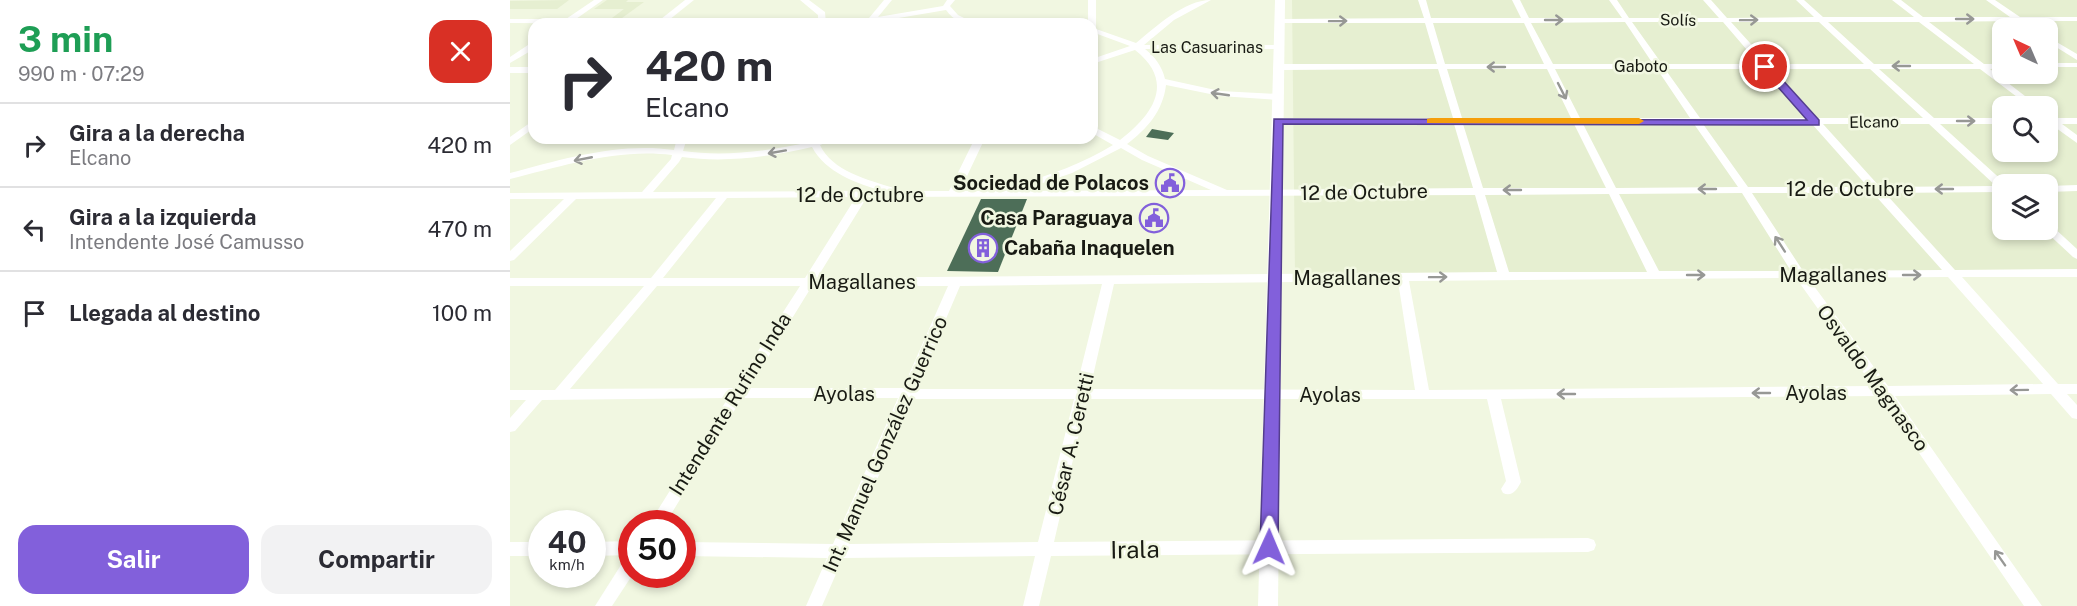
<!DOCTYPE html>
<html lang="es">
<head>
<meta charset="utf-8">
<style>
	:root { --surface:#fff; --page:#f2f2f3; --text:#2b2b33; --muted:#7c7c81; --line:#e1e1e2; --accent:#8260db }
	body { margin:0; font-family:"Public Sans",sans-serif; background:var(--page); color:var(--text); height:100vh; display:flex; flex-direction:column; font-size:22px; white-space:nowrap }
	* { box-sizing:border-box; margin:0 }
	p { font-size:20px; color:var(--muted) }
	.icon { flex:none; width:33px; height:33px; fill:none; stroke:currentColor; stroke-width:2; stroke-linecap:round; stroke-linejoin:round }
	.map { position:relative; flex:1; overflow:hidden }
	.panel { display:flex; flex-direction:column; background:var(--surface); width:510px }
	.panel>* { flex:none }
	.hud { position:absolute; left:18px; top:18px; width:570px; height:126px; border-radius:18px; box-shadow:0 3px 9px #0003; background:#fff; color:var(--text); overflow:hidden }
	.needle { width:39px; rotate:316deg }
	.fabs { position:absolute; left:1482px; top:18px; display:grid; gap:12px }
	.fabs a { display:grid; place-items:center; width:66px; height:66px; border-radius:12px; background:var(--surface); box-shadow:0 3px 9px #0003; font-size:30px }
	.speed { position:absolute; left:18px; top:510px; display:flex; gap:12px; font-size:30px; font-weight:700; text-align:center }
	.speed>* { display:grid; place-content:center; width:78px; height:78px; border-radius:50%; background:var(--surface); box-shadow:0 3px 9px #0003; line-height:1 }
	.speed small { font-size:15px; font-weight:400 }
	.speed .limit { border:9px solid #d22; background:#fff; color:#111 }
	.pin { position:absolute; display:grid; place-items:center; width:51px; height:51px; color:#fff; margin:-26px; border:3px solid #fff; border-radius:50%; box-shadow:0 2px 6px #0007 }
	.me { position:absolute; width:66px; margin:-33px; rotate:1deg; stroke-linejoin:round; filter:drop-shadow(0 0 4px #0008) }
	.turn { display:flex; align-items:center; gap:21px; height:126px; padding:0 18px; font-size:27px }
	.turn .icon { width:78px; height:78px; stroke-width:2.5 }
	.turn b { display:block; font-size:42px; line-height:51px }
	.round { display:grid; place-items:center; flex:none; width:63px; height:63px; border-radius:18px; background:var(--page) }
	.overview { display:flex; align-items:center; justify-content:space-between; height:102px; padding:0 18px }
	h1 { font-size:36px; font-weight:700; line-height:45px; color:#1e9e55 }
	.button { display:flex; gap:12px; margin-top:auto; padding:12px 18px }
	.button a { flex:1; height:69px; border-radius:18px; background:var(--accent); color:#fff; font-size:24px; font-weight:700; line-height:69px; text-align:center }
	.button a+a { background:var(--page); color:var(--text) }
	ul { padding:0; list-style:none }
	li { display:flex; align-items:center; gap:18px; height:84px; padding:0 18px; border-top:2px solid var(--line) }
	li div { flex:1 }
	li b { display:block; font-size:22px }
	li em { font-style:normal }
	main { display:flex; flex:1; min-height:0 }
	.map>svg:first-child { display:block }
	.built { fill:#e6efd1; fill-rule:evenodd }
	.building { fill:#4d6e58 }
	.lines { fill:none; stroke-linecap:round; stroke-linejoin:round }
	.minor { fill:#fff; fill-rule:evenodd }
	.major { fill:#fff; fill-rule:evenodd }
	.oneway { stroke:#979895 }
	.route { fill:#8260db; stroke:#543e8e; stroke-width:1.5 }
	.slow { fill:#f59e0b }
	.labels { text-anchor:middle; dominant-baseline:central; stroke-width:5; stroke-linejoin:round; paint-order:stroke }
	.far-street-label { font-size:16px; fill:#181a13; stroke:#f1f7e1 }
	.poi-label { font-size:20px; font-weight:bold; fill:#181a13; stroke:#f1f7e1; text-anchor:end }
	.street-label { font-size:20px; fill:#181a13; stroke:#f1f7e1 }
	.near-street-label { font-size:24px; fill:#181a13; stroke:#f1f7e1 }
</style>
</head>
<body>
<main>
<section class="panel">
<div class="overview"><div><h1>3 min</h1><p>990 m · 07:29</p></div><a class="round" style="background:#d93025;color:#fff"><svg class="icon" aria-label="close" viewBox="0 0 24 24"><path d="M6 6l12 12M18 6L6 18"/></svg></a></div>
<ul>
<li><svg class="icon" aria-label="right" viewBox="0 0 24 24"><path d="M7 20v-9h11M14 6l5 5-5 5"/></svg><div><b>Gira a la derecha</b><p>Elcano</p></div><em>420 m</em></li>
<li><svg class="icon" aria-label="left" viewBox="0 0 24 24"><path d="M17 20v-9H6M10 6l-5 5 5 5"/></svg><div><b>Gira a la izquierda</b><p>Intendente José Camusso</p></div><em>470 m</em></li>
<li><svg class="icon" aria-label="arrive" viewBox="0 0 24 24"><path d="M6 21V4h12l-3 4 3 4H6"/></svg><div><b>Llegada al destino</b></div><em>100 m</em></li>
</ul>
<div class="button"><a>Salir</a><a>Compartir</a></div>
</section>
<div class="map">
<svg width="1567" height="606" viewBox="0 0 1567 606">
	<rect width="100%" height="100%" fill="#f1f7e1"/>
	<g class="built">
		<path d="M59,0L47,9H0V1Z"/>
		<path d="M97,0H118L116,2H134L112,18H102L114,9H84Z"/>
		<path d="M782,0H1567V271L785,275ZM1492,28H1538V74H1492ZM1492,106H1538V152H1492ZM1492,184H1538V230H1492Z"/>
	</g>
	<g class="building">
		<path d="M642,129L664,133L658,140L636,137Z"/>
		<path d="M471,199H517L488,272L437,271Z"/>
	</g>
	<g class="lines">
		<g class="minor">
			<path d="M84,0H93L66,19H151L175,0H184L154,24L0,23V19H56Z"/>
			<path d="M290,0H299L315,12L316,24H308V15Z"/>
			<path d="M374,0H382L368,17L433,6L437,0H445L440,6L448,15L466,24C452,24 444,21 436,10L353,24H335L359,18Z"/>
			<path d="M578,0H586V29L626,43C646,27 674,0 701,0L664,20L634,45H772L773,47L769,49H635C645,57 652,66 655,79L710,91L768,94L772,97L768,100L710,96L656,85C653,111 637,129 617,144L638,156L717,190L963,188L944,124H768L763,121L768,118H943L928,69L769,70L765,67L769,64H927L915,23H767L766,21L770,19L914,18L908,0H916L921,18H1011L1002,0H1010L1019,18H1112L1099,0H1107L1119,18H1209L1193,0H1201L1217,18L1304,17L1286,0H1294L1313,17H1404L1382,0H1391L1413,17H1500L1476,0H1485L1510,17H1567V21H1517L1526,28H1518L1507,21L1419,22L1474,64H1492V68L1480,69L1528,106H1519L1470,69H1369L1424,118H1492V124H1430L1496,184H1492V192L1375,193L1445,270L1567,269V277H1452L1548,384H1567V394H1557L1567,405V419L1562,418L1541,394L1385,396L1532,606H1514L1370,396L991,399L1011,482C1007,490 1002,497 993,493L991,489L996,481L977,399H577L544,542L1078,538L1084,540L1086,545L1084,550L1078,552L541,556L529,606H513L525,556L333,558L312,606H296L317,558L172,556V542L323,544L388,398H232L155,524H139L218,398L32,400L5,431L0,432V418L16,400H0V390H45L134,286H0V278H141L206,198L66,199L4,260L0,261V251L54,199H0V193L132,192L161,159L162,155C108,148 52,166 0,179V173C52,159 110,142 164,150L167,138H177L173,151C215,157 259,151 300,142L298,138H329L310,145C322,171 358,180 384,188V191H439L465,138H475L450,191H496L497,188C534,177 571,165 603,145L582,133V126L610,140C643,115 666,82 625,50L582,64V59L620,46L582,32V24H578ZM1115,22L1143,64H1043L1021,23ZM1122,22H1213L1249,64H1152ZM1221,22H1309L1354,64H1259ZM1318,22H1409L1464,64H1364ZM923,23H1014L1034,64H935ZM937,69H1037L1061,118H952ZM1045,69H1147L1180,118H1070ZM1155,69H1254L1298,118H1190ZM1263,69H1360L1413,118H1308ZM953,124H1064L1096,188H973ZM1073,124H1184L1228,187L1106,188ZM1193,124H1302L1358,187H1238ZM1313,124H1419L1486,186L1370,187ZM302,147C316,173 346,183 373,191L143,192L169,162L172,157C215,163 260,157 302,147ZM611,148L632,160L701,190L510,191L562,173ZM1232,193L1281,271H1149L1109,194ZM1242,193H1363L1432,270L1293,271ZM1099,194L1137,272H999L975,195ZM965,195L987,272L307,278L357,197ZM346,197L295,278H153L217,198ZM1438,277L1533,384L1378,386L1298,278ZM1286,278L1363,386L919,390L899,281ZM888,281L905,390L580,389L604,284ZM592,284L566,389H406L450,286ZM147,286H290L224,388L60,389ZM302,286H438L393,388H239ZM402,399H564L528,542L339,544Z"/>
			<path d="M1538,37L1567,54V60L1538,42Z"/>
			<path d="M21,43H24V49L0,63V57Z"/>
			<rect x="1538" y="63" width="29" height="4"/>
			<rect x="0" y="67" width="24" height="6"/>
			<path d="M1538,114L1545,118H1567V124H1552L1567,135V143L1539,123Z"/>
			<path d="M24,120V128L0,145V137Z"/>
			<path d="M1567,185V191L1538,192V186Z"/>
			<path d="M1538,225L1542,226L1567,249V259L1563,257L1534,230H1538Z"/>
			<path d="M122,541V555L82,556V542Z"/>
			<rect x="0" y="542" width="32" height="14"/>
			<path d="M122,555L123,574L102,606H85L116,557Z"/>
		</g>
		<path class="major" d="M765,0H775L768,606H748Z"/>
	</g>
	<defs><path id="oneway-shaft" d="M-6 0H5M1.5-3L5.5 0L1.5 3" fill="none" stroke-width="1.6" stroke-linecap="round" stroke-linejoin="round" transform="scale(1.5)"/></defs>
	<g class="oneway">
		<use href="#oneway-shaft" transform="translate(1455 19)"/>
		<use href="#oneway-shaft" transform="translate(1044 20)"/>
		<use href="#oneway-shaft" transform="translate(1239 20) rotate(-1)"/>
		<use href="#oneway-shaft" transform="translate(828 21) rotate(-1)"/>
		<use href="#oneway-shaft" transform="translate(1391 66) rotate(180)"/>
		<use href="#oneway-shaft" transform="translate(986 67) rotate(180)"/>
		<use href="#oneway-shaft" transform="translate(1052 91) rotate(63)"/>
		<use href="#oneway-shaft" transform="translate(710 94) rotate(-172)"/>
		<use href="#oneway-shaft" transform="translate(1456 121)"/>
		<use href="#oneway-shaft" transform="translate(267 152) rotate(170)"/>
		<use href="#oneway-shaft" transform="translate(73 159) rotate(169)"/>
		<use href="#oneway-shaft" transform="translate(1197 189) rotate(-180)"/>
		<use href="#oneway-shaft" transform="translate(1434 189) rotate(180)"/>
		<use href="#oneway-shaft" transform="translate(1002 190) rotate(180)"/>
		<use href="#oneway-shaft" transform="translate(1270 244) rotate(-123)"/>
		<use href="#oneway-shaft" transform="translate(1186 275)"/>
		<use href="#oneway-shaft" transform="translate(1402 275)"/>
		<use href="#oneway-shaft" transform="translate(928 277) rotate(-1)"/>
		<use href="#oneway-shaft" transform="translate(1509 390) rotate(179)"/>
		<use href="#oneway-shaft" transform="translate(1251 393) rotate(180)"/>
		<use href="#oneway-shaft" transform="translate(1056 394) rotate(180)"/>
		<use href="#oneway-shaft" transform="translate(1490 558) rotate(-125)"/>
	</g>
	<path class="route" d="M1252,65H1259L1309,120V125L773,124L768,547L765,552L759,555L753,552L750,547L764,119L1297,120L1252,69Z"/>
	<path class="slow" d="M921,118H1129L1134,121L1129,124L917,123V119Z"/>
	<defs>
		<g id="civic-ring" transform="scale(1.5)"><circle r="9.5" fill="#f1f7e1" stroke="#8260db" stroke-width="1.5"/><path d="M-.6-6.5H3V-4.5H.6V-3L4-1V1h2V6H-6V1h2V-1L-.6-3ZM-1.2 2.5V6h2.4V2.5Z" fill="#8260db"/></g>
		<g id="building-ring" transform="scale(1.5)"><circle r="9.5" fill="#f1f7e1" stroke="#8260db" stroke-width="1.5"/><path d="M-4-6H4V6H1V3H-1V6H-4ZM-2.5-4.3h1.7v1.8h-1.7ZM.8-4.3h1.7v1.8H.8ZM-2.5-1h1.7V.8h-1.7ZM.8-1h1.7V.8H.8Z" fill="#8260db"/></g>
	</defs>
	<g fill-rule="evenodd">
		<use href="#civic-ring" x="660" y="183"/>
		<use href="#civic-ring" x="644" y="218"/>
		<use href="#building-ring" x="473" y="248"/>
	</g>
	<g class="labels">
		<g class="far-street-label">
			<text transform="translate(1168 20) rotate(1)">Solís</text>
			<text x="697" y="47">Las Casuarinas</text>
			<text x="1131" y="66">Gaboto</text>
			<text transform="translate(1364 122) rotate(-1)">Elcano</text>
		</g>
		<g class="poi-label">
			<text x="639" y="183">Sociedad de Polacos</text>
			<text x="623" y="218">Casa Paraguaya</text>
			<text x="494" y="248" text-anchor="start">Cabaña Inaquelen</text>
		</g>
		<g class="street-label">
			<text x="1340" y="189">12 de Octubre</text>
			<text transform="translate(854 192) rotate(-1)">12 de Octubre</text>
			<text x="350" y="195">12 de Octubre</text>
			<text x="1323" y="275">Magallanes</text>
			<text x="837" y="278">Magallanes</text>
			<text x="352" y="282">Magallanes</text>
			<text transform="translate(1363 378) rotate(54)">Osvaldo Magnasco</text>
			<text x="1306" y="393">Ayolas</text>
			<text x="334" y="394">Ayolas</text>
			<text x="820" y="395">Ayolas</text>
			<text transform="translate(220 404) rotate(-58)">Intendente Rufino Inda</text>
			<text transform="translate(375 444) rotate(-66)">Int. Manuel González Guerrico</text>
			<text transform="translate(561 444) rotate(-77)">César A. Ceretti</text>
		</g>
		<g class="near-street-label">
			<text transform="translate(625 549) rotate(-1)">Irala</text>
		</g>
	</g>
</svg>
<div class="fabs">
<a><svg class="needle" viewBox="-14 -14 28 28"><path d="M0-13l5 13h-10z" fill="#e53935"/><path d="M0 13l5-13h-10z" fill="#7c7c81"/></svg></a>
<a><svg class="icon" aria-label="search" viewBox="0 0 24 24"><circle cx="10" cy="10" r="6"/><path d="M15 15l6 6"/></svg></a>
<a><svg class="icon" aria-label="layers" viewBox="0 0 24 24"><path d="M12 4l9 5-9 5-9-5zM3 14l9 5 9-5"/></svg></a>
</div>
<div class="speed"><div>40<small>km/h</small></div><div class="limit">50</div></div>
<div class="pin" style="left:1255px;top:67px;background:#d93025"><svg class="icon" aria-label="arrive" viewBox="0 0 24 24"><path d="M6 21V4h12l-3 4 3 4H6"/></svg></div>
<svg class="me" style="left:759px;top:547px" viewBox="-20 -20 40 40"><path d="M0-17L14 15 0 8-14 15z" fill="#8260db" stroke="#fff" stroke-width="4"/></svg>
<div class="hud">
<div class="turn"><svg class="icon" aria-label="right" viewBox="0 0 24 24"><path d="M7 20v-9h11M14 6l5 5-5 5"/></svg><div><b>420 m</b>Elcano</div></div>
</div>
</div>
</main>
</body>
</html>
